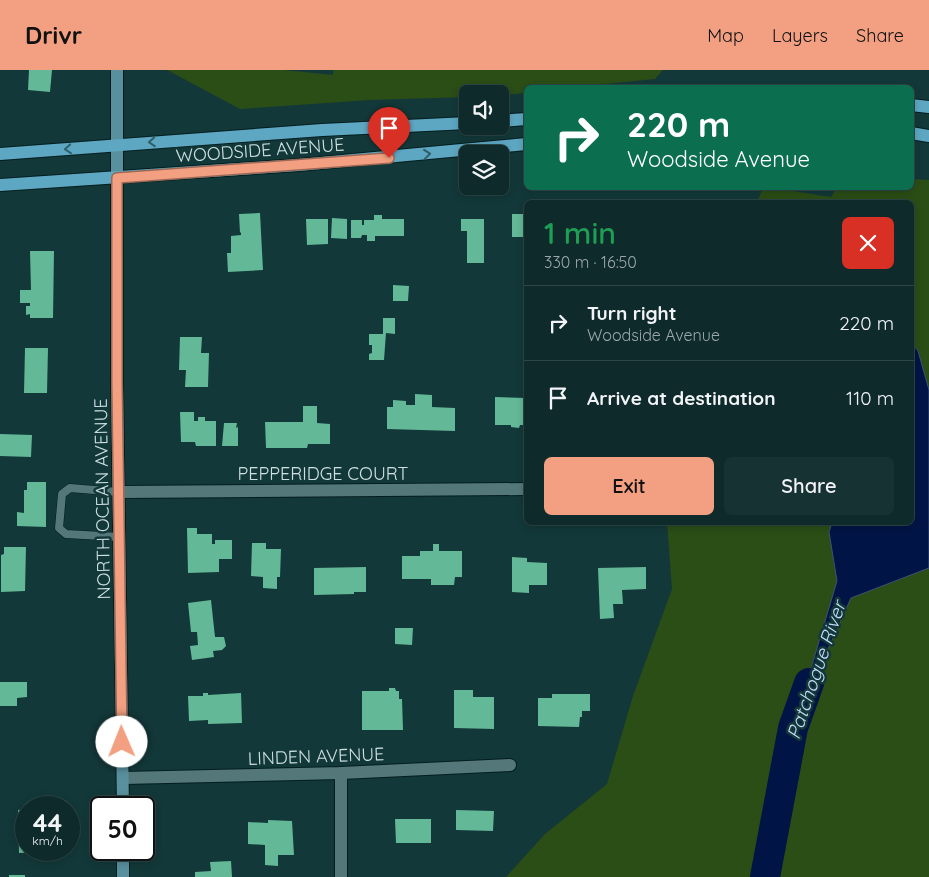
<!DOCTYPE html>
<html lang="en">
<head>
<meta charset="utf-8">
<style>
	:root { --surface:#0e2a2b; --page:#173233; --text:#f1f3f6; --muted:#9ba7a9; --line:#2e4647; --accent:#f2a081 }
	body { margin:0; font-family:Quicksand,sans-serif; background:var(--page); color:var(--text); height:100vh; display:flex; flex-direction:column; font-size:19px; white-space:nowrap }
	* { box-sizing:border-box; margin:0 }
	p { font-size:16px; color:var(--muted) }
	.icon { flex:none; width:28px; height:28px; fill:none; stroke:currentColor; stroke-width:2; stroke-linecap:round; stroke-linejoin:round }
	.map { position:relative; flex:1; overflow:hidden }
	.details { position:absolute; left:524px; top:130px; width:390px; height:325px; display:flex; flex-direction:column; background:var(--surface); border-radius:8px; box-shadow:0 2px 8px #0003,0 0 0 1px var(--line) }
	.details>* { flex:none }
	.banner { position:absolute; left:524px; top:15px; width:390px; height:105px; border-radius:8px; box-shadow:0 2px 8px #0003,0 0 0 1px var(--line); background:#0b6e4f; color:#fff; overflow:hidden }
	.buttons { position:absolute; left:459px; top:15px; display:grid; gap:10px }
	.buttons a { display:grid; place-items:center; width:50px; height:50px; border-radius:8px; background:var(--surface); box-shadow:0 2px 8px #0003,0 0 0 1px var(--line); font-size:25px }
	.speed { position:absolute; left:15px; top:726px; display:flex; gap:10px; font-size:25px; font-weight:700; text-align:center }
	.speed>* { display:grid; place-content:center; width:65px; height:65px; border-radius:50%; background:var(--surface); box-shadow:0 2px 8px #0003,0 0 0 1px var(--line); line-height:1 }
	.speed small { font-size:12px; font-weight:400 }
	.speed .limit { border:2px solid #111; border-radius:8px; background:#fff; color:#111 }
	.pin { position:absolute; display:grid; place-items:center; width:42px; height:42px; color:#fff; margin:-51px -21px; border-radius:50% 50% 50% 0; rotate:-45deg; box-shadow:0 0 5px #0007 }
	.pin .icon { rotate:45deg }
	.me { position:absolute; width:55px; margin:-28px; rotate:359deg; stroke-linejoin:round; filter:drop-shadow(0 0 4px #0008) }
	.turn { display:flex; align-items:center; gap:18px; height:105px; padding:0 20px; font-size:22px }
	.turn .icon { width:65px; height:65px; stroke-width:2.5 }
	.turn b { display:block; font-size:35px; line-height:42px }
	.round { display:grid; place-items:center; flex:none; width:52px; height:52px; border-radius:8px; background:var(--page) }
	.head { display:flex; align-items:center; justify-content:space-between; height:85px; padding:0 20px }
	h1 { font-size:30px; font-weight:600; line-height:38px; color:#1e9e55 }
	.primary-button { display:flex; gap:10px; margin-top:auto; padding:10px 20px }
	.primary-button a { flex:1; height:58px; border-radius:8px; background:var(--accent); color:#111; font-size:20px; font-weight:600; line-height:58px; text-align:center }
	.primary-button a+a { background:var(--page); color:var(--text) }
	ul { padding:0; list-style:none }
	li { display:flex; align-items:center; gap:15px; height:75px; padding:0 20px; border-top:1px solid var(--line) }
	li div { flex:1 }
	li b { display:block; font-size:19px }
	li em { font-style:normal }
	header { display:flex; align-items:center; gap:30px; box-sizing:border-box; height:70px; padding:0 25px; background:var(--accent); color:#111 }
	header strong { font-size:24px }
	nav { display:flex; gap:28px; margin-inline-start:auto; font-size:18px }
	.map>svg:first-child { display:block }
	.green { fill:#2b4d16 }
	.water { fill:#001546; stroke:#3e5274 }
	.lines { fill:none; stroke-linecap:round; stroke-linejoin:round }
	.river { stroke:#001546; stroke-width:30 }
	.building { fill:#63b897 }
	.service-casing { stroke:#031e1f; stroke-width:9 }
	.minor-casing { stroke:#031e1f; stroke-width:14 }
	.secondary-casing { stroke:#031e1f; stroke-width:14 }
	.primary-casing { stroke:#031e1f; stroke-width:14 }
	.service { stroke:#547879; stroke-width:8 }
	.minor { stroke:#547879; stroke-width:12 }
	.secondary { stroke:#59909e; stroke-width:12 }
	.primary { stroke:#5ea7c2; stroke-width:12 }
	.oneway { stroke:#2d5f69 }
	.route-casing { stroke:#9d6854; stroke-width:12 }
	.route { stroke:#f2a081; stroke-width:9 }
	.labels { text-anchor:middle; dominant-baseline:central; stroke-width:5; stroke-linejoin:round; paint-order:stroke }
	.street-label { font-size:18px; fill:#cde0e0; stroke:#133839 }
	.water-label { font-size:19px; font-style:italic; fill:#c6dafb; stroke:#133839 }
</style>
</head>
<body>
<header>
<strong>Drivr</strong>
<nav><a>Map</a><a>Layers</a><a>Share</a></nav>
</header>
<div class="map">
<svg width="929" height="807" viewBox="0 0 929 807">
	<rect width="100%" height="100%" fill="#133839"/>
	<g class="green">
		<path d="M167,0H284L333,5V0H702H663L655,9L576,17L526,18V23L500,25V24H468L467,27L370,30L240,39Z"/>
		<path d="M911,109L929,110V320L918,281L911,272V132H757L763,118H790L792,121L831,127L837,118H911Z"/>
		<path d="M667,453H832L829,462L837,511L797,647L851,528L929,498V807H506L545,764L607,714L633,626L672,519Z"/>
	</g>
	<path class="water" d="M911,272L918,281L929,320V498L851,528L795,652L837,511L829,462L832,453L911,452Z"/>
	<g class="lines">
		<path class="river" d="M765,807L793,658L809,613"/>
	</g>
	<g class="building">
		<path d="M29,0H52L50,22L28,20Z"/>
		<path d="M260,143L263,200L228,202L227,183H231V166L241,165V162L240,163L239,144Z"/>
		<rect x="512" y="144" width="14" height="23"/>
		<path d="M374,145H382V149H404V166H375V171H367V165H362L361,168H351V150H362V155H364V150H374Z"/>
		<path d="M332,148L347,149V169L331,168Z"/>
		<path d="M306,149H328V174L307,175Z"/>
		<path d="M461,149H484V193H467V161H461Z"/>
		<path d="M30,181H54L53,248H30V244L26,245V236H30V233H20V220H31Z"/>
		<path d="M393,215L409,216L408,231H393Z"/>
		<path d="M383,248H395V264L386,263L384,290H369V284L372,283V275H369V264H383Z"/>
		<path d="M180,267H202L201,283H209L208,317H185L186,300H179Z"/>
		<path d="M25,278H48L47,323H24Z"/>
		<path d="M415,324L432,325V337L455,338V361L387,359V337H393V330L406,331V335H415Z"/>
		<path d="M495,327L526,328V355H520L519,358L511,357V355H495Z"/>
		<path d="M303,336H317V353L330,354V374H308L307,378H266L265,352H303Z"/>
		<path d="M180,342H194V351H198V347H205V351H216V376H196L195,372H181Z"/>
		<path d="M224,353H237L236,358L238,357V376H222Z"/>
		<path d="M0,364L32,365L31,387L0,386Z"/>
		<path d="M27,412H46V457L17,456V442L24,443V420H27Z"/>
		<path d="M187,458H197V464H212V474H215V470H232V489H219V502L188,503Z"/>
		<path d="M252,473H266V479H281L280,507H277V519L263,518V507L251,506Z"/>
		<path d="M433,474H439V481H462V507H455L454,515H431V509H402V486H420V481H433Z"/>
		<path d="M4,477H26L25,521L1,522V485L4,484Z"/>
		<path d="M512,487L527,488V492L547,493V515H529V523L512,522Z"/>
		<path d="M366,497V522H354V524L314,525V498Z"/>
		<path d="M646,497V519L622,520L623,534H613L614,548L600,549L598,498Z"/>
		<path d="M211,530L215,567H224L226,576L222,580L213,581L214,587L192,590L190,576L198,575L197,562H191L188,533Z"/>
		<path d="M395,558H413L412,575L395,574Z"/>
		<path d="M0,612H27V627L17,628V636H0Z"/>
		<path d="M389,618H395L396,621H399V629H402L403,660H362V621H389Z"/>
		<path d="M454,620H473V627H494V659L454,658Z"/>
		<path d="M203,623H208V625L241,623L242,653L208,654V650L189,651L188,626H203Z"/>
		<path d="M552,624H590V641H582V647H580L579,657L538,656V628H552Z"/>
		<path d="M26,739V780H52V782L19,783L18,740Z"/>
		<path d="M456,740L494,741L493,761L456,760Z"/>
		<path d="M395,749H431V773H396Z"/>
		<path d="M268,750L292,751L294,785H278V796L265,795V775L248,774V752L268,753Z"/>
		<path d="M231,791L232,807H195V802L211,801L210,792Z"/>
		<rect x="9" y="805" width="16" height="2"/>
	</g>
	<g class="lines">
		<g class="service-casing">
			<path id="service" d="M119,422L70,418L62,424L59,458L66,464L120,467"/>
		</g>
		<g class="minor-casing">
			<g id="minor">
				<path d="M119,422L526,419"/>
				<path d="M123,708L341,703L510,695"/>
				<path d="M341,807V703"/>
			</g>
		</g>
		<g class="secondary-casing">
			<g id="secondary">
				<path d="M117,0V313L123,738"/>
				<path d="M123,780V807"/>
			</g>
		</g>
		<g class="primary-casing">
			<g id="primary">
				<path d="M911,35L929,37"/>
				<path d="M500,51L526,49"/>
				<path d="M911,63L929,66"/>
				<path d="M0,84L322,60L468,53"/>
				<path d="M0,115L299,95L526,74"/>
			</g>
		</g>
		<use href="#service" class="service"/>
		<use href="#minor" class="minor"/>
		<use href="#secondary" class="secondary"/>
		<use href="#primary" class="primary"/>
	</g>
	<defs><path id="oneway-chevron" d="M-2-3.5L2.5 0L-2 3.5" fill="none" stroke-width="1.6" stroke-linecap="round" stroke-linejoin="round" transform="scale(1.25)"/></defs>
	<g class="oneway">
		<use href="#oneway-chevron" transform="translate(152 72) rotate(176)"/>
		<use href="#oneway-chevron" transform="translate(68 79) rotate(175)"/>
		<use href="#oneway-chevron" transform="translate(427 84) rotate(-6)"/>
	</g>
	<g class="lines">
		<g class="route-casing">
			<path id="route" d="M122,672L117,313V108L389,88"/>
		</g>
		<use href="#route" class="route"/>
	</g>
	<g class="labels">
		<g class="street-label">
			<text transform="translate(260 80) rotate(-4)">WOODSIDE AVENUE</text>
			<text x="323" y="403">PEPPERIDGE COURT</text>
			<text transform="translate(102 429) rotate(-91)">NORTH OCEAN AVENUE</text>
			<text transform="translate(316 686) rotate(-2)">LINDEN AVENUE</text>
		</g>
		<g class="water-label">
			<text transform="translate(816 600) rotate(-71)">Patchogue River</text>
		</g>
	</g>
</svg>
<div class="buttons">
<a><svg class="icon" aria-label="sound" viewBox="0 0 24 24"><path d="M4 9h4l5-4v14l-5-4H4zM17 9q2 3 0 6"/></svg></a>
<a><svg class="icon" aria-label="layers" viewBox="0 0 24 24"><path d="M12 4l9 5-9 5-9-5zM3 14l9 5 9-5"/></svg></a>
</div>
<div class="speed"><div>44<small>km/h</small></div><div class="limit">50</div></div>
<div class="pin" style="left:389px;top:88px;background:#d93025"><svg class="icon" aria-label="arrive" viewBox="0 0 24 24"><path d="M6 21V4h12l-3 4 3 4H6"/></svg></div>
<svg class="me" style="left:122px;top:672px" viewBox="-20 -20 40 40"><circle r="19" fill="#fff"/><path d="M0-13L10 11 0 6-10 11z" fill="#f2a081"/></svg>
<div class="banner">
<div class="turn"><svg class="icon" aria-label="right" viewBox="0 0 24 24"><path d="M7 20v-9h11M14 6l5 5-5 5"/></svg><div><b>220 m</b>Woodside Avenue</div></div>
</div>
<section class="details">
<div class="head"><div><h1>1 min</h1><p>330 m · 16:50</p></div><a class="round" style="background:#d93025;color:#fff"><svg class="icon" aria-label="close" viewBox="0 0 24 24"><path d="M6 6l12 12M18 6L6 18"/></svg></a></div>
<ul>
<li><svg class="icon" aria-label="right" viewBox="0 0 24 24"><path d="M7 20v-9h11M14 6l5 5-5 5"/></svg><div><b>Turn right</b><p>Woodside Avenue</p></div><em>220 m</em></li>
<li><svg class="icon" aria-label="arrive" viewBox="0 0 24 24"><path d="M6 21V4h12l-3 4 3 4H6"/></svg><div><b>Arrive at destination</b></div><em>110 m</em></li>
</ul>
<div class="primary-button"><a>Exit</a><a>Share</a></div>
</section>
</div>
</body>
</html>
